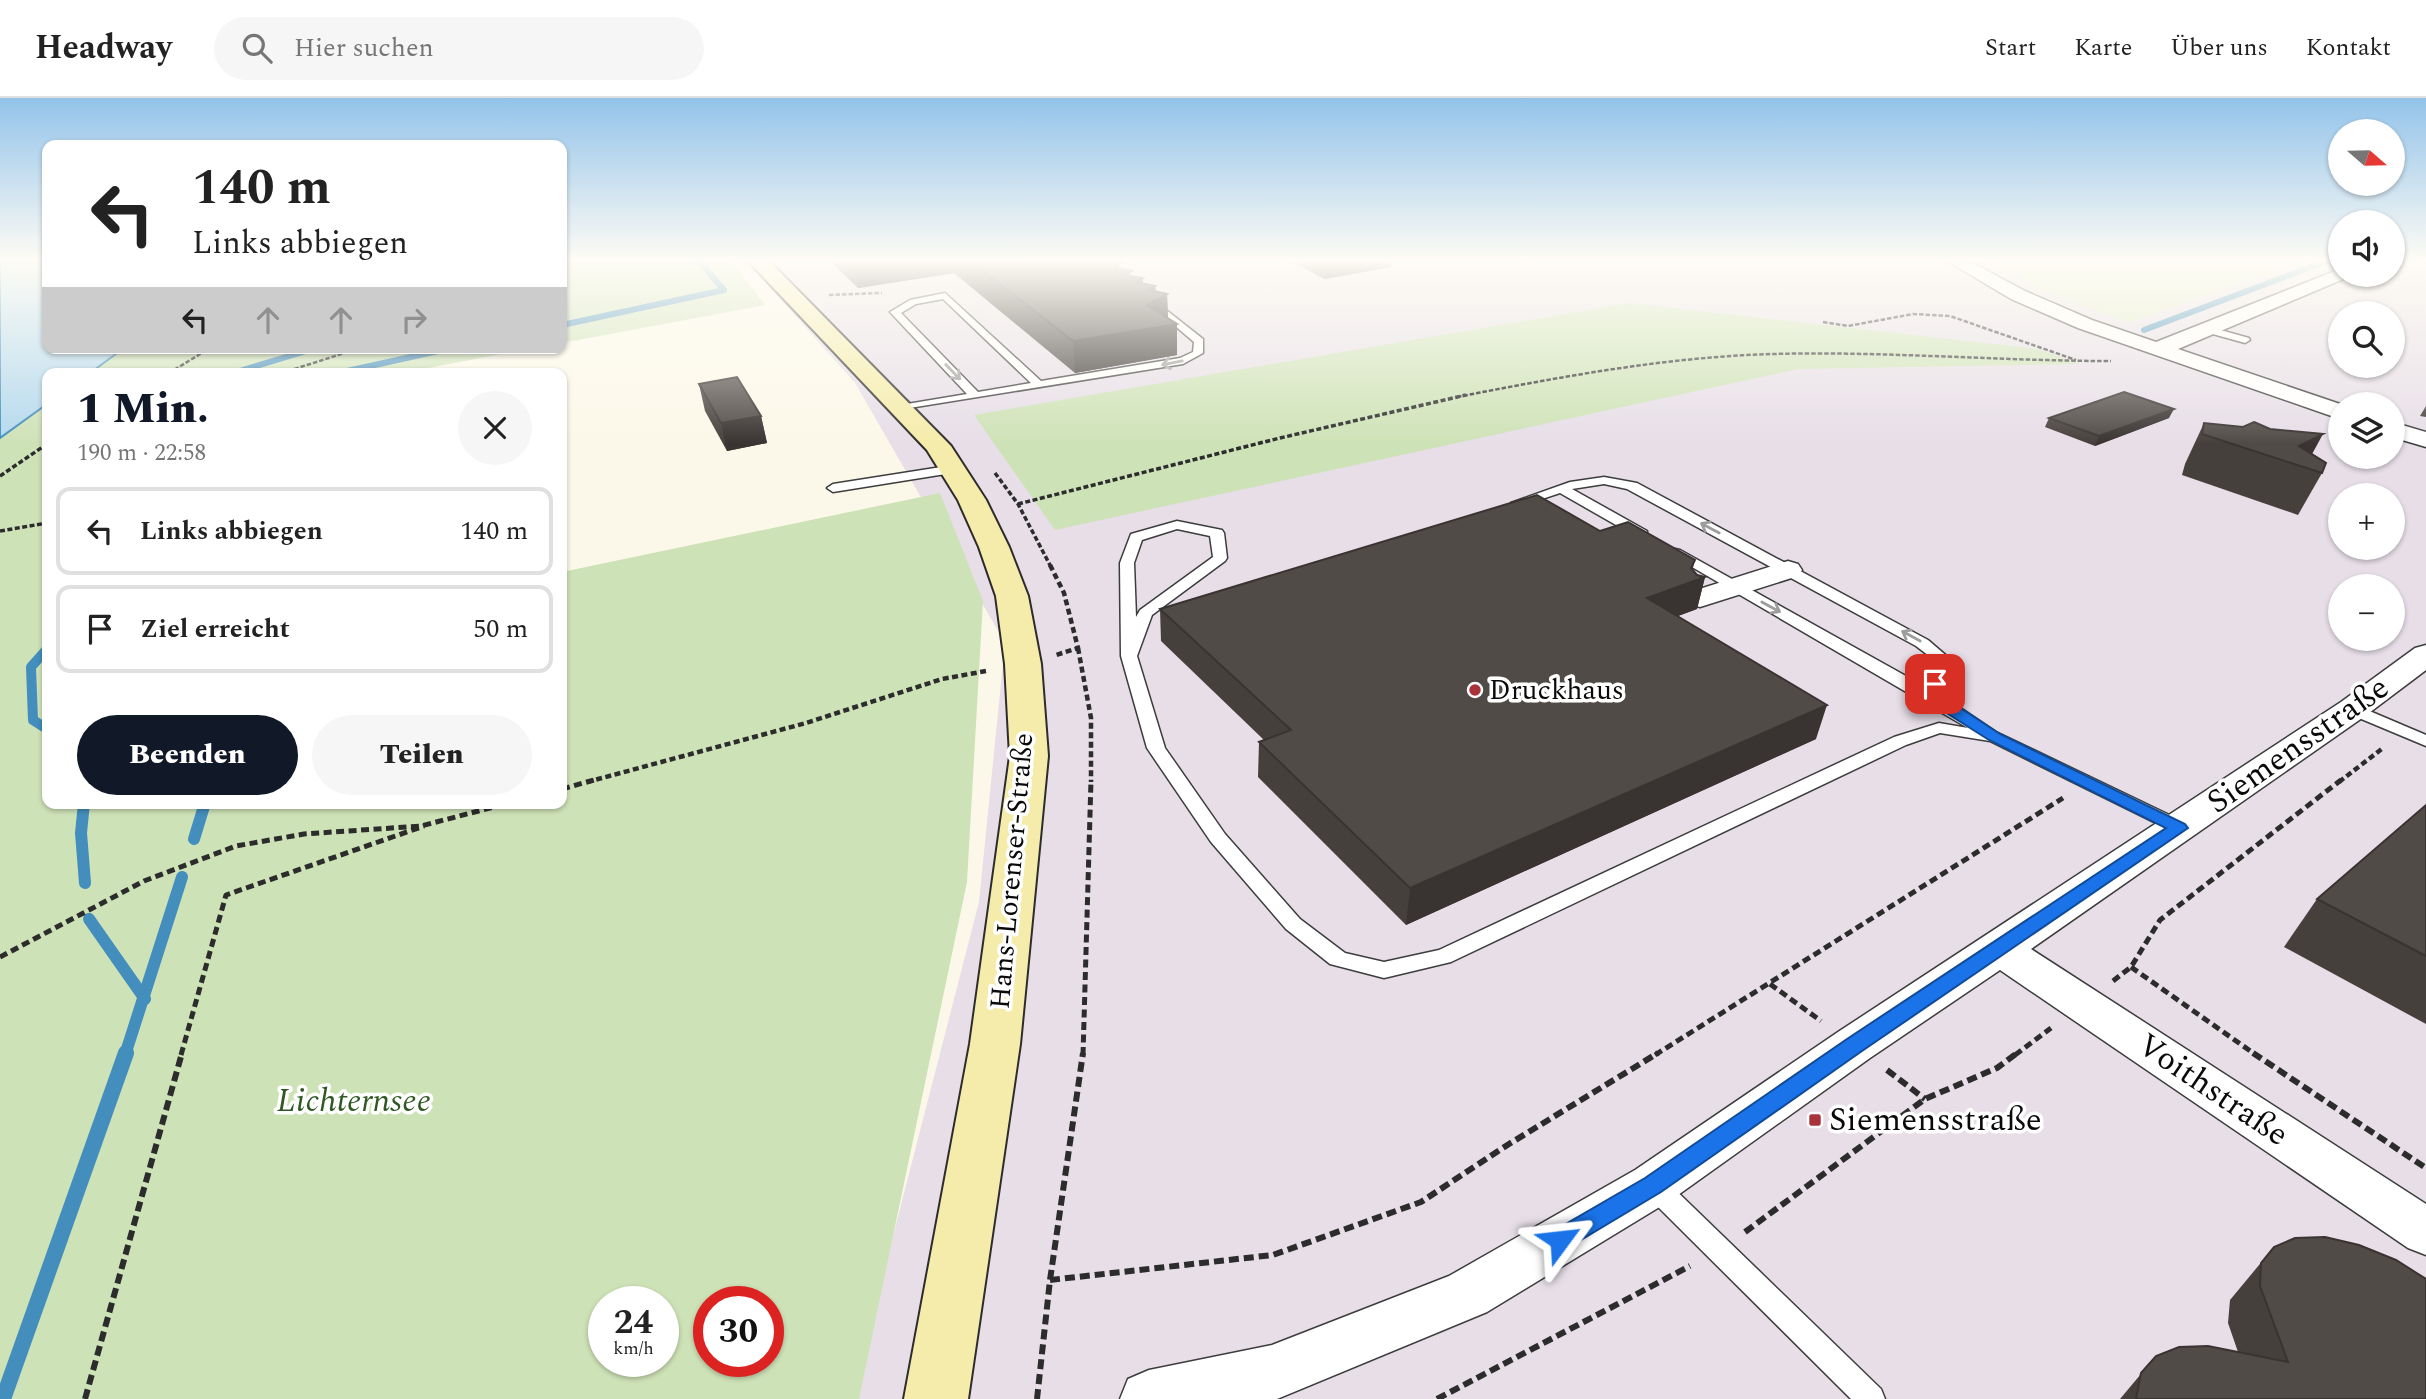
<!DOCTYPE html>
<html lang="de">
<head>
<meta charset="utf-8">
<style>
	:root { --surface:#fff; --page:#f6f6f6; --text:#222; --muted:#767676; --line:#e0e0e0; --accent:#111827 }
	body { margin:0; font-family:Spectral,serif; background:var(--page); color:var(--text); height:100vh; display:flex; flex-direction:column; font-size:26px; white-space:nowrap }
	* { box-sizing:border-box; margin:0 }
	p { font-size:23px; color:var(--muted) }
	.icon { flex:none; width:38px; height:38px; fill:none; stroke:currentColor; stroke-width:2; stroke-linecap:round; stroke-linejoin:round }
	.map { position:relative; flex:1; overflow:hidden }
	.drawer { position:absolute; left:42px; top:270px; width:525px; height:441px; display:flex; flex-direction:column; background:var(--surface); border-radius:14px; box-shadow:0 2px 5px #0004 }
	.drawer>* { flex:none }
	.banner { position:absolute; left:42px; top:42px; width:525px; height:214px; border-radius:14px; box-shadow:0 2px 5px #0004; background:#fff; color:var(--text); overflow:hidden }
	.needle { width:46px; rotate:110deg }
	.controls { position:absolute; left:2328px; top:21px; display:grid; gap:14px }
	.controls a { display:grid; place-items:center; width:77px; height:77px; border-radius:50%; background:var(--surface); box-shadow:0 2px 5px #0004; font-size:35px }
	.speed { position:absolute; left:588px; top:1188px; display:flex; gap:14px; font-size:35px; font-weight:700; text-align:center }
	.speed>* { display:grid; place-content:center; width:91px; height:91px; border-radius:50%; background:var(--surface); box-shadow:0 2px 5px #0004; line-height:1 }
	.speed small { font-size:18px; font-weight:400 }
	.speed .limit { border:10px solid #d22; background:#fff; color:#111 }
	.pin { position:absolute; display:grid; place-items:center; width:60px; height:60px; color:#fff; margin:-30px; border-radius:14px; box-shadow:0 4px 10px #0006 }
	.me { position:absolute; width:77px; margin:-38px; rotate:60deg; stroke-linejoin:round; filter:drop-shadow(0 0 5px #0008) }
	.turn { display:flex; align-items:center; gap:24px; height:147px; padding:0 35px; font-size:32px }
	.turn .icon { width:91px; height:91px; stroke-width:2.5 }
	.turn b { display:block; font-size:49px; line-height:60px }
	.lanes { display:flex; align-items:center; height:66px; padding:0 35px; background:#0003; justify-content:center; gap:35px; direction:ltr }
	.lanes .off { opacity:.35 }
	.round { display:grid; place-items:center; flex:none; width:74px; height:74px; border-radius:37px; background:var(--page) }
	.head { display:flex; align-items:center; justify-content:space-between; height:119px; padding:0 35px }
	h1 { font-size:42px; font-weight:800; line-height:52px; color:var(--accent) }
	.button { display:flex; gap:14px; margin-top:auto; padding:14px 35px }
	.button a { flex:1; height:80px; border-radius:42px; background:var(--accent); color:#fff; font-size:28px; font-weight:800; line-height:80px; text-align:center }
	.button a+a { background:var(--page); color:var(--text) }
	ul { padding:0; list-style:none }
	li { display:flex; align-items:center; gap:21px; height:88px; margin:0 14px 10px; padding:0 21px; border:4px solid var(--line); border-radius:14px }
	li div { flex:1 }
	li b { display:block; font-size:26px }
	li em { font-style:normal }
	header { display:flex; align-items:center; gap:42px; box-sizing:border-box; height:98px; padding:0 35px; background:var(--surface); border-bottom:2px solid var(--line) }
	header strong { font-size:33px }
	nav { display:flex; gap:38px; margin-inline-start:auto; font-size:24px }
	.search { width:490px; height:63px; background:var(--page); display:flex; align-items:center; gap:18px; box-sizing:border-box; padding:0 24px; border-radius:38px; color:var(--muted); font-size:26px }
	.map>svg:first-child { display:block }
	.industrial { fill:#e7dee8; fill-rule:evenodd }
	.green { fill:#cee2b7; fill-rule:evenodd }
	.pitch { fill:#dfeac8 }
	.water { fill:#b4d9ee; stroke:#438ebc; stroke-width:2 }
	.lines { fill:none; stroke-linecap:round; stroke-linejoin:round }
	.stream-far3 { stroke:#438ebc; stroke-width:6 }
	.stream-far2 { stroke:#438ebc; stroke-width:10 }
	.stream-far1 { stroke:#438ebc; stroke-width:12 }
	.stream { stroke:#438ebc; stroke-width:16 }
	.lane-casing { stroke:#3d3d3d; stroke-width:3 }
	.street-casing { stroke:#3d3d3d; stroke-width:3 }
	.secondary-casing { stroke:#2c2c2c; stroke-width:4 }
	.path-far4 { stroke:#2c2c2c; stroke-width:2.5; stroke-dasharray:4.5 2; stroke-linecap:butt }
	.path-far3 { stroke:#2c2c2c; stroke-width:3.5; stroke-dasharray:5 2.5; stroke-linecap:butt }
	.path-far2 { stroke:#2c2c2c; stroke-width:4.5; stroke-dasharray:6 3.5; stroke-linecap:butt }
	.path-far1 { stroke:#2c2c2c; stroke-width:5; stroke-dasharray:8 4.5; stroke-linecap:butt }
	.path { stroke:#2c2c2c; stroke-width:6; stroke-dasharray:10 5; stroke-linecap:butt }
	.lane { fill:#fff; fill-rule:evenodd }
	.street { fill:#fff; fill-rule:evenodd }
	.secondary { fill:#f5ecab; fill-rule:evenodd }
	.wall { fill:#46403d }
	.shaded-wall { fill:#393432 }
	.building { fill:#514b47; stroke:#393432; stroke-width:2 }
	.oneway { stroke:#9d9d9d }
	.route { fill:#1a73e8; stroke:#114b97; stroke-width:2 }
	.poi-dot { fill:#a8333b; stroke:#fff; stroke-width:2.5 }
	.labels { text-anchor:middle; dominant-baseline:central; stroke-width:7; stroke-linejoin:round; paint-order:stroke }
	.poi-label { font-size:28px; fill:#0a0a0a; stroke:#fff; text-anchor:start }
	.street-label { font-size:28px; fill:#0a0a0a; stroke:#fff }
	.near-street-label { font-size:33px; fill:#0a0a0a; stroke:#fff }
	.near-park-label { font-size:33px; font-style:italic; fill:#2f5823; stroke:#fff }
	.near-poi-label { font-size:33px; fill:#0a0a0a; stroke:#fff; text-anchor:start }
</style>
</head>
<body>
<header>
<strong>Headway</strong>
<div class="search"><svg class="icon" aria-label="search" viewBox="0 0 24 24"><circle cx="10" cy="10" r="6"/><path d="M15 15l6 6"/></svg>Hier suchen</div>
<nav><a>Start</a><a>Karte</a><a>Über uns</a><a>Kontakt</a></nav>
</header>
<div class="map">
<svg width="2426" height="1301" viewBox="0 0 2426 1301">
	<rect width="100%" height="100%" fill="#fcf8e9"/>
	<path class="industrial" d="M747,164H2340V177H2392V164H2426V1301H851L979,804L1005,545L855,285ZM2340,215H2392V268H2340ZM2340,306H2392V359H2340ZM2340,397H2392V450H2340ZM2340,488H2392V541H2340Z"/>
	<g class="green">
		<path d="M0,164H47V250H532L402,275H47V705H562V474L940,395L983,503L967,784L859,1301H0ZM604,1204H663V1264H604ZM709,1204H768V1264H709Z"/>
		<path d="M562,164H732L765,207L562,245Z"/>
		<path d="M1629,205L2038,251L2080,266L1798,271L1055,432L974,317Z"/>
	</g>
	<path class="pitch" d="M1995,164H2296L2129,225L2043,192Z"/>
	<path class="water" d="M0,164H47V250H124L90,275H47V306L0,340Z"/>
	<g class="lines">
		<g class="stream-far3">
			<path d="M562,227L724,192L700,164"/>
			<path d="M2144,232L2324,164"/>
			<path d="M233,275L316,250"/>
			<path d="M338,275L452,250"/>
		</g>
		<path class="stream-far2" d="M47,551L31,569L33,622L47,631"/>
		<g class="stream-far1">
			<path d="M84,705L81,735L85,785"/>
			<path d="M194,741L205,705"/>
			<path d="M89,821L145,901"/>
			<path d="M125,957L182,779"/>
		</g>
		<path class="stream" d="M3,1301L126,955"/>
		<g class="lane-casing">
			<g id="lane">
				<path d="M945,195L1041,283L1180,260L1193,254L1194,244L1148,205L1146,203L1151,200L1203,241V255L1183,266L897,312L895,310L901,307L967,296L890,214L910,202ZM943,201L1031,285L978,294L901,215L916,206Z"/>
				<path d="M2206,228L2249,240L2250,242L2245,245L2202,233L2201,231Z"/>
				<path d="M954,367L958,368V374L833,394L827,390L833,386Z"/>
				<path d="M1604,379L1637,385L1928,542L1949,560L1943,586L1956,607L1996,634L2186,725L2188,729L2186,733H2172L1990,643L1940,635L1906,647L1451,864L1384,880L1330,866L1286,831L1211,744L1147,650L1121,558L1120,465L1131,436L1177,423L1222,432L1224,435L1227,460L1225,463L1152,517L1137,558L1165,650L1225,736L1300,821L1345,855L1384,864L1439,852L1894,639L1939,625L1968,630L1668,455L1675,451L1680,452L1931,592L1927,586L1933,561L1916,548L1627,391L1604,386L1572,391L1647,433V439H1637L1560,395L1518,409L1511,405L1570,384ZM1177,431L1210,438L1213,459L1140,512L1136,519L1134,465L1142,442Z"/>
				<path d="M2353,606L2426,637V648L2347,615L2345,611L2347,607Z"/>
				<path d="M1653,1076L1662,1079L1881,1291L1885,1301H1851L1644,1095L1640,1087L1644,1079Z"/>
			</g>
		</g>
		<g class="street-casing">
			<g id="street">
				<path d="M1949,164H1971L2025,193L2092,222L2156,244L2340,171V177H2349L2346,180L2178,251L2340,306V321L2078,230L2011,201Z"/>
				<path d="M2392,324L2426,334V349L2392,339Z"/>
				<path d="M1788,463L1798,466L1802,472L1798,478L1700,509L1690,506L1685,500L1690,494Z"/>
				<path d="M2426,547V572L2365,618L2031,851L2426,1106V1157L2408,1150L2000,872L1870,960L1671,1102L1487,1214L1277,1301H1120L1128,1281L1149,1272L1272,1247L1449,1178L1635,1072L1838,934L2341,604L2415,550Z"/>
			</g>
		</g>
		<g class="secondary-casing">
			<path id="secondary" d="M749,164H770L951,348L986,402L1009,449L1028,498L1041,566L1048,658L1020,946L968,1301H904L970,946L1010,658L1005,566L996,498L979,449L958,402L927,352Z"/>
		</g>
		<g class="path-far4">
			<path d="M829,197L882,195"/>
			<path d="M1823,224L1848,228L1913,216L1950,218L2076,262"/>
			<path d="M169,275L210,250"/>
			<path d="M282,275L360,250"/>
			<path d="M1457,299C1560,279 1666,259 1772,256C1885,253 1998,263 2111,263"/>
		</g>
		<g class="path-far3">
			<path d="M995,375L1018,406L1051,469"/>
			<path d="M0,378L47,346"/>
			<path d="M1018,406L1280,340L1466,297"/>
			<path d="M0,433L47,425"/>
		</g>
		<g class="path-far2">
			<path d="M1050,467L1064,495L1078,550L1056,557"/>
			<path d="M1078,550L1091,620V684"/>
			<path d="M587,684L806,625L942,581L986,573"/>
			<path d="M2339,684L2383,650"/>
		</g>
		<g class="path-far1">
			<path d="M562,691L594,682"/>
			<path d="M0,859L144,783L236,748L304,736L421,728L509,705"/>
			<path d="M2131,869L2256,957"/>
			<path d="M2113,883L2131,869L2160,822L2341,682"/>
			<path d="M1770,886L1821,923"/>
			<path d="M181,957L226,797L424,728"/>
			<path d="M1083,957L1091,682"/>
			<path d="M1655,957L2063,700"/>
			<path d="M2015,957L2051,930"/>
		</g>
		<g class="path">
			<path d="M2253,955L2426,1070"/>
			<path d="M1887,972L1925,1001"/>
			<path d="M1745,1134L1925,1001L1997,970L2017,955"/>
			<path d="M1050,1182L1273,1157L1421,1104L1509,1046L1658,955"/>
			<path d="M85,1301L182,955"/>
			<path d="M1037,1301L1050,1182L1083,955"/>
			<path d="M1437,1301L1690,1168"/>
		</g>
		<use href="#lane" class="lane"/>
		<use href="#street" class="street"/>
		<use href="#secondary" class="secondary"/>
	</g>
	<g class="wall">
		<path d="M831,164H1115L1121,171L1132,178L1143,180V185L1155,188L1156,193L1167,196L1168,220L1177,226V257L1075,275L954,175L858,190Z"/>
		<path d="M1293,164H1391V169L1324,181Z"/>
		<path d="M699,286L761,318L767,345L727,353L705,313Z"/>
		<path d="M2426,308V319L2420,318Z"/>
		<path d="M2049,320H2169L2095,348L2045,329Z"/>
		<path d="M2204,325L2312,356L2322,375L2298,417L2182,377L2185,366Z"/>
		<path d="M1600,433L1693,472L1697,477L1705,479L1697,511L1678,518L1816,641L1406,827L1258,679L1259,644L1264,642L1161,543L1160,511Z"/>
		<path d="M2426,707V926L2284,849L2317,801Z"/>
		<path d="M2274,1149L2426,1301H2120L2156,1258L2238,1254L2228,1225L2230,1202Z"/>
	</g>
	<g class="shaded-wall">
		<path d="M853,164H953L954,175L858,190Z"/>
		<path d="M1325,164H1391V169L1324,181Z"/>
		<path d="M1155,188L1156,202L1167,196L1168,226H1177V257L1075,275L1073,243Z"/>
		<path d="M2174,311L2169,320L2095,348L2099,338Z"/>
		<path d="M761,318L767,345L727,353L721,325Z"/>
		<path d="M2323,336L2305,369L2299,348Z"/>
		<path d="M1695,462L1689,485L1705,479L1697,511L1640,532L1647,500L1691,470Z"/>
		<path d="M1827,607L1816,641L1406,827L1410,790Z"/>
	</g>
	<g class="building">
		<path d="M972,164H1115L1121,165L1113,169L1132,173L1124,177L1143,180L1136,184L1155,188L1148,192L1167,196L1147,207L1177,226L1073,243Z"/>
		<path d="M737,279L761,318L721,325L699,286Z"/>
		<path d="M2124,294L2174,311L2099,338L2049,320Z"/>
		<path d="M2254,324L2270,331L2323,336L2299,348L2326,365L2322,375L2202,336L2204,325L2243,329Z"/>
		<path d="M1537,397L1600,433L1628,424L1695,462L1691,470L1697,477L1705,479L1647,500L1827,607L1410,790L1259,644L1291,632L1160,511Z"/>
		<path d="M2426,707V858L2317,801Z"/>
		<path d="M2325,1139L2359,1147L2396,1162L2426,1181V1301H2136L2141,1275L2156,1258L2179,1249L2208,1248L2288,1264L2260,1188L2261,1165L2274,1149L2295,1140Z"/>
	</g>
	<defs><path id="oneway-shaft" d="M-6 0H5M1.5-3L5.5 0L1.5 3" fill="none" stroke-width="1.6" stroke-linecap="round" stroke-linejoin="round" transform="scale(1.75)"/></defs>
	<g class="oneway">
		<use href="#oneway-shaft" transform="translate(1172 265) rotate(169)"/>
		<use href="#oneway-shaft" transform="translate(953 274) rotate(46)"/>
		<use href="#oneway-shaft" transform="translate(1710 430) rotate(-152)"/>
		<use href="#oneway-shaft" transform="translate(1771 509) rotate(29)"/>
		<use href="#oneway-shaft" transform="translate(1911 538) rotate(-151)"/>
	</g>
	<linearGradient id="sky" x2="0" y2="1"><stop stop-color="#93c3ea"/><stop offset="0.47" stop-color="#fefcf5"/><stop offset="1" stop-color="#fefcf5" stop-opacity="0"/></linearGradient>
	<rect width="2426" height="346" fill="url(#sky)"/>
	<path class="route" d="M1935,581L1940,583L1956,607L2000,636L2185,726L2188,730L1862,953L1661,1094L1569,1149L1560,1152L1552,1149L1548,1142L1552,1134L1645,1080L1847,941L2166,730L1989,642L1945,614L1928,586Z"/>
	<g class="poi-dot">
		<circle cx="1475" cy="592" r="7"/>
		<rect x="1808" y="1015" width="14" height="14" rx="3.5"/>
	</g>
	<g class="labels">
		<g class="poi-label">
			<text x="1489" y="592">Druckhaus</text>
		</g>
		<g class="street-label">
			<text transform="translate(1012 773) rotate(-85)">Hans-Lorenser-Straße</text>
		</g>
		<g class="near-street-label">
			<text transform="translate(2298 647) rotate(-35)">Siemensstraße</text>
			<text transform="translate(2213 992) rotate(34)">Voithstraße</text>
		</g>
		<g class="near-park-label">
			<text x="354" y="1003">Lichternsee</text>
		</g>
		<g class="near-poi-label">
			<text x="1829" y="1022">Siemensstraße</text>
		</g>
	</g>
</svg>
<div class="controls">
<a><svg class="needle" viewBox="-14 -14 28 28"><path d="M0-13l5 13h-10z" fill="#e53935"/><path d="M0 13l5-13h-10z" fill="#767676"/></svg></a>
<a><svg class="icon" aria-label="sound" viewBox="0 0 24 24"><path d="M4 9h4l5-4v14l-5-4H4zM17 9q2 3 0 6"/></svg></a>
<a><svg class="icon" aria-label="search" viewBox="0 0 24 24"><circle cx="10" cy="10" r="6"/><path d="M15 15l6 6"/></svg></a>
<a><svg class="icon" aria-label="layers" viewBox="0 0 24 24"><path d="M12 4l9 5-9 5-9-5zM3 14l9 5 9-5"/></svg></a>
<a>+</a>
<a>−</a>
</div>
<div class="speed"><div>24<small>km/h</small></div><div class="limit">30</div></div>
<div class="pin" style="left:1935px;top:586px;background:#d93025"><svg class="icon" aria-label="arrive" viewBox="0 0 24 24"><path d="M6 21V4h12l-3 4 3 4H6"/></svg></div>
<svg class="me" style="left:1560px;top:1142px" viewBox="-20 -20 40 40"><path d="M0-17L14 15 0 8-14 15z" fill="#1a73e8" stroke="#fff" stroke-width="4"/></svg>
<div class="banner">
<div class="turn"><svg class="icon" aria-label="left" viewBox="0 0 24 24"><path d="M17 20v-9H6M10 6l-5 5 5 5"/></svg><div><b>140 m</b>Links abbiegen</div></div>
<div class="lanes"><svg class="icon" aria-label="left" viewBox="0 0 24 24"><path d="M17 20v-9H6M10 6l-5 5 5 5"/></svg><svg class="icon off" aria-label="ahead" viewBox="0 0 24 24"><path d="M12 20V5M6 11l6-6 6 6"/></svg><svg class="icon off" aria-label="ahead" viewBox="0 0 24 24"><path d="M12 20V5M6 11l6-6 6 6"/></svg><svg class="icon off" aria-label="right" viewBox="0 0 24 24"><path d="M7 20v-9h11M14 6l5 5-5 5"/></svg></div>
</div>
<section class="drawer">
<div class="head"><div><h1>1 Min.</h1><p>190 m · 22:58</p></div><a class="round"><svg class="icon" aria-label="close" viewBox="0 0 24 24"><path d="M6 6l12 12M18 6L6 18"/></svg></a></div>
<ul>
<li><svg class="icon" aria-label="left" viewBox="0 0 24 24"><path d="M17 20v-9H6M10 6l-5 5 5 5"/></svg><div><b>Links abbiegen</b></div><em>140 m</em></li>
<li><svg class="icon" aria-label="arrive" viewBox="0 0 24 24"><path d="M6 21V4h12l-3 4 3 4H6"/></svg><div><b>Ziel erreicht</b></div><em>50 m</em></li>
</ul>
<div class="button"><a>Beenden</a><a>Teilen</a></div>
</section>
</div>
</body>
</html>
